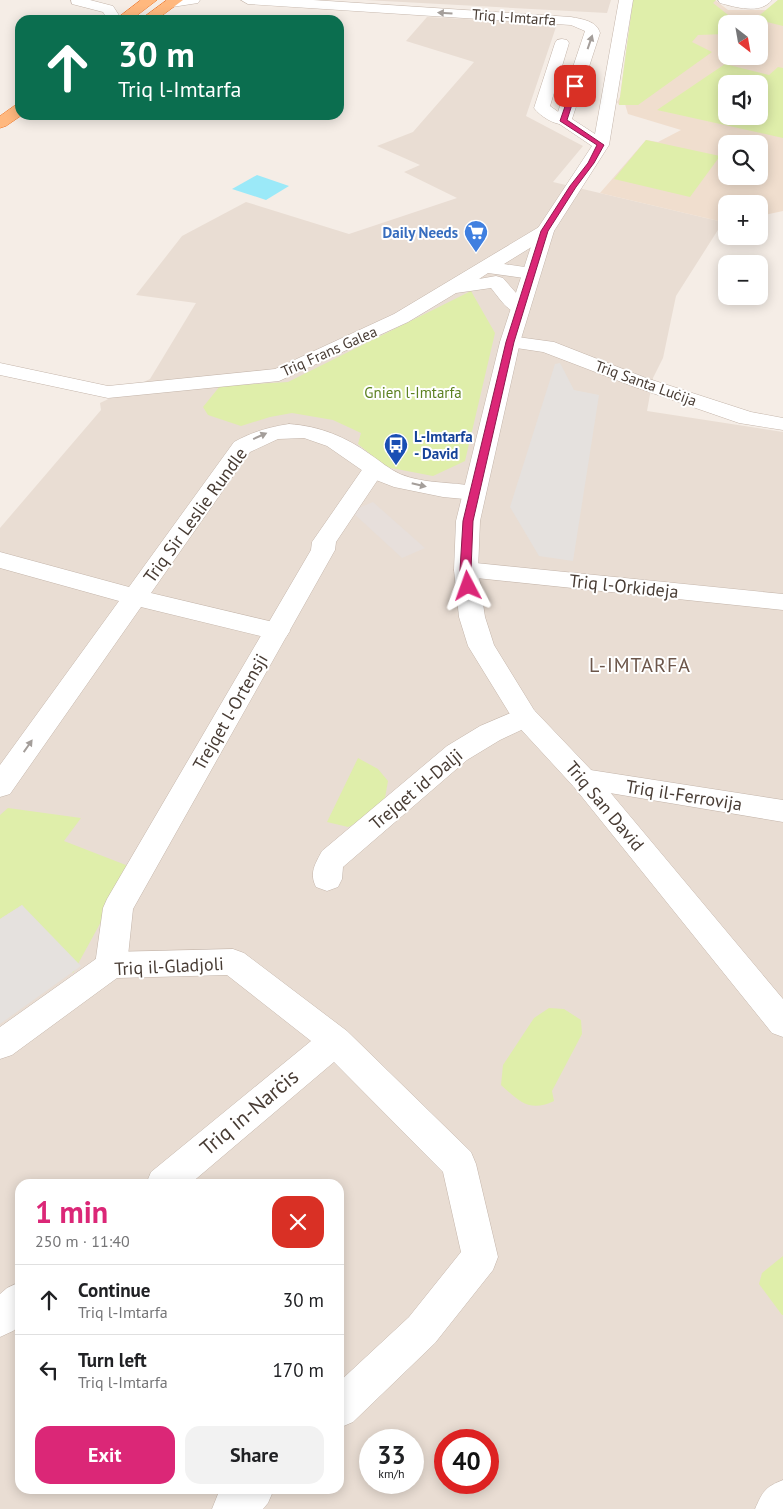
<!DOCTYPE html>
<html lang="en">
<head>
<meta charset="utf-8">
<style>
	:root { --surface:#fff; --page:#f2f2f2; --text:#202124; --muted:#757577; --line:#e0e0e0; --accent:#db2777 }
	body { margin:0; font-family:"PT Sans",sans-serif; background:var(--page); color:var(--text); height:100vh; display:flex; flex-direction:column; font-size:19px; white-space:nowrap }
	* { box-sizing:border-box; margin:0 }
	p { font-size:16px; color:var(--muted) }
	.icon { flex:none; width:28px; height:28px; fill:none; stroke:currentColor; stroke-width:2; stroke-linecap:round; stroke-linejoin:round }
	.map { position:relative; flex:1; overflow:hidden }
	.sheet { position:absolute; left:15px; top:1179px; width:329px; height:315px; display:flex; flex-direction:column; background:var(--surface); border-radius:15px; box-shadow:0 2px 12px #0003 }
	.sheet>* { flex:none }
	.banner { position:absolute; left:15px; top:15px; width:329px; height:105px; border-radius:15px; box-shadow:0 2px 12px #0003; background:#0b6e4f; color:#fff; overflow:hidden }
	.needle { width:32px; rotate:149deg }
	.controls { position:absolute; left:718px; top:15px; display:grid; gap:10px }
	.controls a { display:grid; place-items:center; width:50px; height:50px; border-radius:10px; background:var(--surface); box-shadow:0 2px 12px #0003; font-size:25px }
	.speed { position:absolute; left:359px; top:1429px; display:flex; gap:10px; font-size:25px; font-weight:700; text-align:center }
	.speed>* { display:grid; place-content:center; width:65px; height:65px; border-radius:50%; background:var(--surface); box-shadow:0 2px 12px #0003; line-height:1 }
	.speed small { font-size:12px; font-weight:400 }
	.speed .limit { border:8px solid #d22; background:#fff; color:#111 }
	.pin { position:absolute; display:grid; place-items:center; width:42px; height:42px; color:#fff; margin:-21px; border-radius:10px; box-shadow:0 2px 8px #0006 }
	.me { position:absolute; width:55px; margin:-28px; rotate:356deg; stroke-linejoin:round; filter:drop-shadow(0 0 4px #0008) }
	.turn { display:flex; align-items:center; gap:18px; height:105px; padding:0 20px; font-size:22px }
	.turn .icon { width:65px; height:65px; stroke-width:2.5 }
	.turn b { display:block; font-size:35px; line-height:42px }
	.round { display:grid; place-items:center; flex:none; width:52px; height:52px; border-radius:15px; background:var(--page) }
	.headline { display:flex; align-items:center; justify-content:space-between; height:85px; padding:0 20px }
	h1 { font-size:30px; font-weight:700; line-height:38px; color:var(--accent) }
	.action { display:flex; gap:10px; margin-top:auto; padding:10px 20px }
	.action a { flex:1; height:58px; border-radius:15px; background:var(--accent); color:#fff; font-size:20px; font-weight:700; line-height:58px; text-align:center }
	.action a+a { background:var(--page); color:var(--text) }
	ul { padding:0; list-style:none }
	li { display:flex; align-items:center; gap:15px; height:70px; padding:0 20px; border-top:1px solid var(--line) }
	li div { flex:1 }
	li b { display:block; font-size:19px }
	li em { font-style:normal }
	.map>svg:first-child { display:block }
	.residential { fill:#e9ddd3; fill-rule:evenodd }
	.industrial { fill:#e7dfdb }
	.education { fill:#f0dece; fill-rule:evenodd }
	.green { fill:#dfeeaa; fill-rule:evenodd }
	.parking { fill:#e5e1de }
	.water { fill:#9be9f8 }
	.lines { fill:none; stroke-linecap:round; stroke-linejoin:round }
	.pedestrian-casing { stroke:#c4b5aa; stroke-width:1 }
	.minor-casing { stroke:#c4b5aa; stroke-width:1 }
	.tertiary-casing { stroke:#c4b5aa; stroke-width:1 }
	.trunk-casing { stroke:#ef7526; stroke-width:1 }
	.pedestrian { fill:#fff; fill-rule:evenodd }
	.minor { fill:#fff; fill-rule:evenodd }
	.tertiary { fill:#fff; fill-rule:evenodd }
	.trunk { fill:#ffb87e; fill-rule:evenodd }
	.oneway { fill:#a49e9a }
	.route { fill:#db2777; stroke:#8e194d }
	.labels { text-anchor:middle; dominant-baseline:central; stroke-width:4; stroke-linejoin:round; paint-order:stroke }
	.far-street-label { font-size:15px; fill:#483c34; stroke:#fff }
	.far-shop-label { font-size:15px; font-weight:bold; fill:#366cbe; stroke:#fff; text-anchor:end }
	.far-park-label { font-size:15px; fill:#5c8121; stroke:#fff }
	.far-transit-label { font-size:15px; font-weight:bold; fill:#164399; stroke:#fff; text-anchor:start }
	.street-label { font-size:18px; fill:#483c34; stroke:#fff }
	.quarter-label { font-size:20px; letter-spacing:1px; fill:#6c564a; stroke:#fff }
	.near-street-label { font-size:21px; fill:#483c34; stroke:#fff }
</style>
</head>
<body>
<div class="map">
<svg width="783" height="1509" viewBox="0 0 783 1509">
	<rect width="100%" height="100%" fill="#f5ede6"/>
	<g class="residential">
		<path d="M365,0H611L607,13Z"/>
		<path d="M427,17L557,24L526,116L583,146L553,182L723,222L676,296L663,358L653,378L647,411L783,432V1509H0V528L101,410L100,403L150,379L196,303L136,295L182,236L246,202L349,234L457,198L404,172L420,165L377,146L413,132L474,62L406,41ZM20,1184H339V1489H20ZM370,1440H412V1482H370ZM445,1440H488V1482H445Z"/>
	</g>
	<path class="industrial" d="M373,502L425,548L402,558L351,511Z"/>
	<path class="education" d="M633,0H715L728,10H766L778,0H783V211L759,216V204H726V221L723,222L600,193L646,140L658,142L681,130L628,114L625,104L619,105L617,102L620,97ZM726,24H759V56H726ZM726,84H759V116H726ZM726,144H759V176H726Z"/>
	<g class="green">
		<path d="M633,0H716L713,3L737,22L726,24V34L698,35L692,42L712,52L638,105H619Z"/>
		<path d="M778,0H783V26L755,19Z"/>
		<path d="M725,64L769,75L778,67L783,68V138L657,110ZM726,84H759V116H726Z"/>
		<path d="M646,140L720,156L690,197L614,179Z"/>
		<path d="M471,291L495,333L465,461L433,476L386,467L358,444L361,433L333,420L292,413L270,417L241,426L208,415L203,407L220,386L288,382Z"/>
		<path d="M358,758L378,769L388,781L385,798L365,820L348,827L327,822Z"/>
		<path d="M8,808L81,818L64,841L131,867L73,973L22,905L0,919V815Z"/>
		<path d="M549,1008L564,1009L581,1020L582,1034L552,1091L554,1101C529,1113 519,1101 501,1085L503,1065L534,1018Z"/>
		<path d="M783,1256V1315H782L759,1284L762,1273Z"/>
	</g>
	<g class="parking">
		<path d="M560,363L574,390L599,395L573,561L539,556L510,507L555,364Z"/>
		<path d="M22,905L81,966L0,1024V919Z"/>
	</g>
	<path class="water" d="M257,175L289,186L266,200L232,189Z"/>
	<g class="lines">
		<g class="pedestrian-casing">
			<path id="pedestrian" d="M374,462L382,464L385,469L336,542L335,550L133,909L127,965L122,974L111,978L100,974L95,965L103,908L107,899L311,550L312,542L366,464Z"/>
		</g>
		<g class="minor-casing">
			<g id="minor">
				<path d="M718,0H772C760,15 735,7 720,3Z"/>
				<path d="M562,39L567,40L569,43L550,106L571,121L569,124C557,127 541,117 534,108L555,43L557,40Z"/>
				<path d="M545,226L551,227L554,231L551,235L504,264L538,269L540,273L538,277L531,279L488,273L479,279L496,276L503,278L530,309L527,313C510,317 501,300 491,288L456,293L408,322L279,381L108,398L0,375V363L108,386L275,369L394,314L539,227Z"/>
				<path d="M510,336L554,342L646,378L751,412L783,418V430L739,423L632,386L543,352L503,346L500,342L503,338Z"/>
				<path d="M289,424C320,426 346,437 371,455C380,461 389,469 400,474C426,485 456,481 483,488L486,493L483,498L475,500L443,497L394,487L376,480L327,446L304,438L278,439L250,452L151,593L286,625L290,631L286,637L277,640L141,607L10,794L0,797V765L119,601L0,568V552L129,587L234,442C252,432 269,427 289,424Z"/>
				<path d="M466,562L783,594V610L457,576L454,570L457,564Z"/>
				<path d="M525,707L534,710L538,717L534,724L500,740L467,760L343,867L342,879L338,887L327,891L316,887C309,873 315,864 322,851L447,746L480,726Z"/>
				<path d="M584,769L783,800V822L574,787L570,780L574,773Z"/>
				<path d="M233,949L244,953L347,1031L471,1152L476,1164L498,1257L493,1270L435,1343L353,1422L339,1428V1382L409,1317L461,1252L443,1172L334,1062L190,1184H146L151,1172L311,1041L227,975L117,978L12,1055L0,1059V1027L100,956L111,952Z"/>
				<path d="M20,1282V1326L13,1331L0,1337V1294L7,1288Z"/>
				<path d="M783,1480V1509H755C763,1491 765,1487 783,1480Z"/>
				<path d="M225,1489H274L268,1503L263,1509H212L218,1494Z"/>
			</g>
		</g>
		<g class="tertiary-casing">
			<g id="tertiary">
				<path d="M71,0H90L113,6L122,20H108L103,12L72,4Z"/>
				<path d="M167,0H200L198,3L172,7L167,6L165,3Z"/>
				<path d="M241,0H313L571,17C582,19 597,21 600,33L572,119L595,134L619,0H633L609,145L554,231L520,342L480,521L478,570L485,617L494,645L534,710L594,773L783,999V1037L772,1033L574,787L516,724L468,646L459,617L454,570L456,521L500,342L536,231L592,146L555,121L585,31L571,25L248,4Z"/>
			</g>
		</g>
		<g class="trunk-casing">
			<g id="trunk">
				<path d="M141,0H157L131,20H115Z"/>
				<path d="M167,0H183L156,20H140Z"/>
				<path d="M20,104V115H22L6,126L0,128V116L14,106Z"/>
			</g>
		</g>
		<use href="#pedestrian" class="pedestrian"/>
		<use href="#minor" class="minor"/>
		<use href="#tertiary" class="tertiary"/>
		<use href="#trunk" class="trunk"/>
	</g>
	<defs><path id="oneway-solid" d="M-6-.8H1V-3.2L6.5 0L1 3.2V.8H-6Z" transform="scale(1.25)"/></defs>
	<g class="oneway">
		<use href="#oneway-solid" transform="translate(445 13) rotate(-176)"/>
		<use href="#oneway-solid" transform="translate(590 42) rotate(-71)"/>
		<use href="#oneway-solid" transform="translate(260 436) rotate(-24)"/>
		<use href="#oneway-solid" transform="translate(419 485) rotate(13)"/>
		<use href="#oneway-solid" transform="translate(28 746) rotate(-55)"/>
	</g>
	<path class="route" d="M575,84L578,86L567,120L604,145L594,163L576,187L548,231L514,342L473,521L471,570L473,586L468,589L463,586L460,570L463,521L506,342L541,231L570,186L588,163L597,145L560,121L572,86Z"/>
	<defs>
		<g id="supermarket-pin" transform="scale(1.25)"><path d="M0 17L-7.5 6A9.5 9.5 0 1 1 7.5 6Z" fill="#3f7fe0" stroke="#fff"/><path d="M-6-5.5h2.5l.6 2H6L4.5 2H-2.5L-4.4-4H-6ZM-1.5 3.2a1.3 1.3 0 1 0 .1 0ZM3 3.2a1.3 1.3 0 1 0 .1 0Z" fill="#fff"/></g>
		<g id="bus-pin" transform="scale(1.25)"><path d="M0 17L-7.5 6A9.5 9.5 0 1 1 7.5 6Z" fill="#1a4fb4" stroke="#fff"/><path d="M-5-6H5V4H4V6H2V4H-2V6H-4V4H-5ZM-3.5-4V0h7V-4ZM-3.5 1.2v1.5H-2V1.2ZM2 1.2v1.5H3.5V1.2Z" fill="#fff"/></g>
	</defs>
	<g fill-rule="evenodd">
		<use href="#supermarket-pin" x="476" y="232"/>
		<use href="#bus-pin" x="396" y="445"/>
	</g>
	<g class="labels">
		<g class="far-street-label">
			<text transform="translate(514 17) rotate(4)">Triq l-Imtarfa</text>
			<text transform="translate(329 351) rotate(-24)">Triq Frans Galea</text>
			<text transform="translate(646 383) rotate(20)">Triq Santa Luċija</text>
		</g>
		<g class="far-shop-label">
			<text x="458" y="232">Daily Needs</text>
		</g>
		<g class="far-park-label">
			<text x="413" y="392">Gnien l-Imtarfa</text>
		</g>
		<g class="far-transit-label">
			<text x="414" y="436">L-Imtarfa<tspan x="414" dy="17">- David</tspan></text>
		</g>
		<g class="street-label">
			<text transform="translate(195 515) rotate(-54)">Triq Sir Leslie Rundle</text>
			<text transform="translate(624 586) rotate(6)">Triq l-Orkideja</text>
			<text transform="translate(230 712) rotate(-60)">Trejqet l-Ortensji</text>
			<text transform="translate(416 789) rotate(-40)">Trejqet id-Dalji</text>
			<text transform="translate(684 795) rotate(9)">Triq il-Ferrovija</text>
			<text transform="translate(605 806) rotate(50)">Triq San David</text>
			<text transform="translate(169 966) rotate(-3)">Triq il-Gladjoli</text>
		</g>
		<g class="quarter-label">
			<text x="640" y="665">L-IMTARFA</text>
		</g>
		<g class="near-street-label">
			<text transform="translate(249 1112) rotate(-40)">Triq in-Narċis</text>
		</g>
	</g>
</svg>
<div class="controls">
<a><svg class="needle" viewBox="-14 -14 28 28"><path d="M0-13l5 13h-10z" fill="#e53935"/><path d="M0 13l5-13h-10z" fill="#757577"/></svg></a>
<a><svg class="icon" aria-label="sound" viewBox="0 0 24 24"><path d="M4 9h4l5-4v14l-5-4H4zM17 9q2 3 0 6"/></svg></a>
<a><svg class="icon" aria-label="search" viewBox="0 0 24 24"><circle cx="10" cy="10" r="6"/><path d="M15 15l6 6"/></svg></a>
<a>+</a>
<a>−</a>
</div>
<div class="speed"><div>33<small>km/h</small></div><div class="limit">40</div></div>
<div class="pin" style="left:575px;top:86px;background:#d93025"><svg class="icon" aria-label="arrive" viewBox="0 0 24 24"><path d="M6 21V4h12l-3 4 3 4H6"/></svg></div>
<svg class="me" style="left:468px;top:586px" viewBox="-20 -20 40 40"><path d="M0-17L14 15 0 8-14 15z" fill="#db2777" stroke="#fff" stroke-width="4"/></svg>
<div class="banner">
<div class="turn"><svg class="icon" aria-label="ahead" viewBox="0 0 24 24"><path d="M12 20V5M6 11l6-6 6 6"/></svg><div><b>30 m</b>Triq l-Imtarfa</div></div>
</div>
<section class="sheet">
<div class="headline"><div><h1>1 min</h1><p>250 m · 11:40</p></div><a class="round" style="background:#d93025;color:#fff"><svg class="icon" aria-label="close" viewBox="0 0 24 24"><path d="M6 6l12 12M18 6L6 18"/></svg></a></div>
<ul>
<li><svg class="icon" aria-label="ahead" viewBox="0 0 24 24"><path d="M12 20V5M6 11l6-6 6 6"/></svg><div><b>Continue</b><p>Triq l-Imtarfa</p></div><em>30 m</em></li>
<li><svg class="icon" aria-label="left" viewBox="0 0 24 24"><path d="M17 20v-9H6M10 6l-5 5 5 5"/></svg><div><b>Turn left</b><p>Triq l-Imtarfa</p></div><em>170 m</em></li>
</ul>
<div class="action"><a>Exit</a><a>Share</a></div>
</section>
</div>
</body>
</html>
